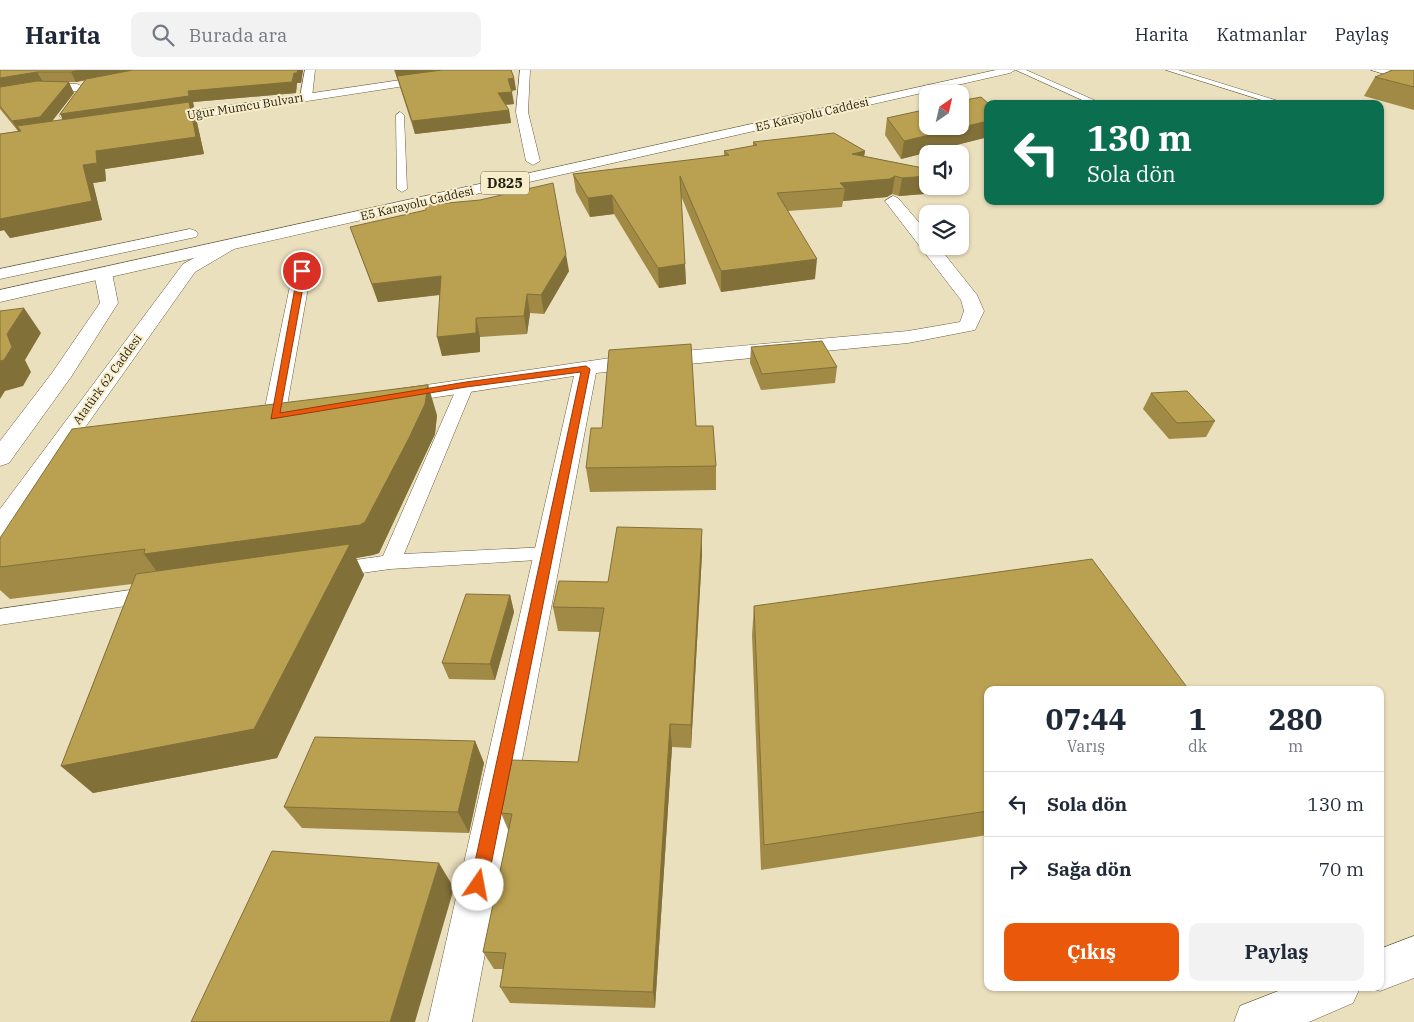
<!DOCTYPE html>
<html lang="tr">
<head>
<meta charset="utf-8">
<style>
	:root { --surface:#fff; --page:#f2f2f3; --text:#1f2937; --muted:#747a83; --line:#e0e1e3; --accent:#ea580c }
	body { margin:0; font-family:"IBM Plex Serif",serif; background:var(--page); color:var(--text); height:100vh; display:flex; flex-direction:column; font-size:19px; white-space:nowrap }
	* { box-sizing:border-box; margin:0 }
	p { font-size:16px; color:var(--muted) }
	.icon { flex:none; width:28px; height:28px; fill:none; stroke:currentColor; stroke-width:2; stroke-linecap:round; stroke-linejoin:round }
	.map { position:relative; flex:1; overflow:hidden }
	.details { position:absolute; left:984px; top:616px; width:400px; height:305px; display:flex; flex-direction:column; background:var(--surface); border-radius:10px; box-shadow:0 1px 4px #0004 }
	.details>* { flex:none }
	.top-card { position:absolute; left:984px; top:30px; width:400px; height:105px; border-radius:10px; box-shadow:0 1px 4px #0004; background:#0b6e4f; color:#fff; overflow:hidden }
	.needle { width:32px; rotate:34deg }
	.buttons { position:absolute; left:919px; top:15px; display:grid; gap:10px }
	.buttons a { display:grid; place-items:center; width:50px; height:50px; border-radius:10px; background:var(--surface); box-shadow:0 1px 4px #0004; font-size:25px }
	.pin { position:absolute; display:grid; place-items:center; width:42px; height:42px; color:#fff; margin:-21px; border:2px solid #fff; border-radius:50%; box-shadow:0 1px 5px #0007 }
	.me { position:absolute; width:55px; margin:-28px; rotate:12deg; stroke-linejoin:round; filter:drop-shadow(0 0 4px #0008) }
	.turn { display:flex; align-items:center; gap:18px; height:105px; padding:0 20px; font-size:22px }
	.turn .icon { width:65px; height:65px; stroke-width:2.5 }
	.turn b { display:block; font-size:35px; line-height:42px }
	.eta { display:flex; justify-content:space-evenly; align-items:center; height:85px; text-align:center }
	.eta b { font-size:30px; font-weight:700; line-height:35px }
	.cta { display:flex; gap:10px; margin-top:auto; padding:10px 20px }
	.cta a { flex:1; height:58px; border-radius:10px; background:var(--accent); color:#fff; font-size:20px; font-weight:700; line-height:58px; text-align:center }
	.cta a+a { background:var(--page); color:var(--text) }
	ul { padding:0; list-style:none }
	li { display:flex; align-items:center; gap:15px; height:65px; padding:0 20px; border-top:1px solid var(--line) }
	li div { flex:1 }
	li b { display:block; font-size:19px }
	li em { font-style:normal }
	header { display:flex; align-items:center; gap:30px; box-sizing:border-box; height:70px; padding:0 25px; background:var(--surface); border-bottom:1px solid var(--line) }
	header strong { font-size:24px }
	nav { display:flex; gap:28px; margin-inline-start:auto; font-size:18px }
	.search { width:350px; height:45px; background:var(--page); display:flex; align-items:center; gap:12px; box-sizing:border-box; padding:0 18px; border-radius:10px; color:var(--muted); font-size:19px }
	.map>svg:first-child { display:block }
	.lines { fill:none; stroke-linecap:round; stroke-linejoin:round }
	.lane-casing { stroke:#685d3f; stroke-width:1 }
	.street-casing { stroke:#685d3f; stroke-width:1 }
	.secondary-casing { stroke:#685d3f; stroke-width:1 }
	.highway-casing { stroke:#685d3f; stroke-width:1 }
	.lane { fill:#fff; fill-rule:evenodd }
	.street { fill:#fff; fill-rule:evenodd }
	.secondary { fill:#fff; fill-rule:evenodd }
	.highway { fill:#fff; fill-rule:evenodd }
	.wall { fill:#a08a46; fill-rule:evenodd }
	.shaded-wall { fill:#827039 }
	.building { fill:#baa051; stroke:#827039 }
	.route { fill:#ea580c; stroke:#983908 }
	.labels { text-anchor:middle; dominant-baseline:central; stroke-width:4; stroke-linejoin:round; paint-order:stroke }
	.far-street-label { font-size:12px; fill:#231f12; stroke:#f8edca }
	.shield { fill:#f8edca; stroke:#635d49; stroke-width:1 }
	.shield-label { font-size:14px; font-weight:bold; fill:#231f12 }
</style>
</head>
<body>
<header>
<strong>Harita</strong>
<div class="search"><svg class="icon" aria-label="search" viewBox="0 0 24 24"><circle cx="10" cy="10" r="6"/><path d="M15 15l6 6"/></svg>Burada ara</div>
<nav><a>Harita</a><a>Katmanlar</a><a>Paylaş</a></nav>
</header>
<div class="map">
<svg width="1414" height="952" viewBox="0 0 1414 952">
	<rect width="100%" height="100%" fill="#ebe0bd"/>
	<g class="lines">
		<g class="lane-casing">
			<g id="lane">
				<path d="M1016,0H1026L1103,34H1091Z"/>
				<path d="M1166,0H1178L1288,34H1274Z"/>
				<path d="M400,42L404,45L407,119L402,122L397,119L396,45Z"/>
				<path d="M466,310L474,315L404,484L547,477L554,479L557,484L554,489L390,499L334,507L327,504L324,499L327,494L383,486L458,315Z"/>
				<path d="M151,517L159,519L162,525L159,531L0,555V539Z"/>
			</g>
		</g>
		<g class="street-casing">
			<g id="street">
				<path d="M305,0H315L312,27L306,30L300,27Z"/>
				<path d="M520,0H530L528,42L540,91L533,95L526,91L516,42Z"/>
				<path d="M1371,0H1388L1414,7V13Z"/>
				<path d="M55,13L77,14L91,20L69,49L65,50L59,46L78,21H75L43,20L0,27V21Z"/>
				<path d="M893,126L898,128L928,163V176H938L977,225L984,241L975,260L908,273L596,303L472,952H428L574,306L392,334L384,332L381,327L384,322L392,320L617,287L908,261L960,252L964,241L961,230L885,131Z"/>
				<path d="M228,170L234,171L236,175L234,179L195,202L9,465L0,467V439L183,194Z"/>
				<path d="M302,196L308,197L311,201L285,347L282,352L274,354L266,352L263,347L293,201L296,197Z"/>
				<path d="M103,198L109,199L112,203L118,233L71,307L9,393L0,396V371L52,303L100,233L94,203L97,199Z"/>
				<path d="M1414,866V908L1380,921L1371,918H1380V879Z"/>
				<path d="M1286,918H1360L1353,933L1309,952H1234L1240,936Z"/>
			</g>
		</g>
		<g class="secondary-casing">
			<path id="secondary" d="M468,0H494L489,3L158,54L152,50L158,46Z"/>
		</g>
		<g class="highway-casing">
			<g id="highway">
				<path d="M996,0H1015L1010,3L0,232V220Z"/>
				<path d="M190,159L196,161L198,164L196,167L0,209V199Z"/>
			</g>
		</g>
		<use href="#lane" class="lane"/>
		<use href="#street" class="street"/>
		<use href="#secondary" class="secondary"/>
		<use href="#highway" class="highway"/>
	</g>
	<g class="wall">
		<path d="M0,0H303L301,13H297L296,23L193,32L194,37L192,38L196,48L204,84L105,99L106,111L93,113L102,150L10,168L4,160L0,161V64L18,61L0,39ZM85,10L63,50L52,51L74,23L66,12H76Z"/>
		<path d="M394,0H511L514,8L516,20L511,21L514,34L505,35L509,40L511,53L415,64L397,8Z"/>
		<path d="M1414,0V40L1364,26L1375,7Z"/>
		<path d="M988,34V67L901,89L885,65L887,48Z"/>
		<path d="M753,72L865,81L864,86L928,99L924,124L899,126L892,124L887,127L843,131L842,137L788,141L815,209L721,222L681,126L686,214L659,218L614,144L590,147L576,122L573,104L724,86V81L753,76Z"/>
		<path d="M350,157L569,201L544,244L530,243L527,264L480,267V282L442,286L440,225L378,232Z"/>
		<path d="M751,277L837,297L835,313L761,320L750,293Z"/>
		<path d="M1151,323L1215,351L1206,367L1169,369L1143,339Z"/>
		<path d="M437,345L435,364L418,400L379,483L373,485L356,488L364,505L277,688L93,723L61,696L132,514L10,529L0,520V468Z"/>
		<path d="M696,356L716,396V420L590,422L586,398Z"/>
		<path d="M702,484L691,678L672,677L655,938L510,933L500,917L503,899H494L483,882L509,762L501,743L578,692L600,562L558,561L553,537L608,512Z"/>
		<path d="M510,525L514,542L495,610L449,609L442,593Z"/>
		<path d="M754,536L988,620V765L761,800L752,565Z"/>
		<path d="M475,671L484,693L469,763L302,758L284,737Z"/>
	</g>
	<g class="shaded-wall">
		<path d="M80,0H137L76,12L71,2Z"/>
		<path d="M298,0H303L301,13H297L296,23L193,32L194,37L192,38L196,48L204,84L105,99L106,111L93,113L102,150L10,168L4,160L0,161V145L66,56L60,44L294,3Z"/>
		<path d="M395,0H454L397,8Z"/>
		<path d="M37,2L43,12L0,19V8Z"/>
		<path d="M514,8L516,20L509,21L508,9Z"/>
		<path d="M69,12L74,23L46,59L17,56L21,62H19L12,51Z"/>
		<path d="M512,22L514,34L500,35L498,23Z"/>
		<path d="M509,40L511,53L415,64L412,51Z"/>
		<path d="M988,51V67L901,89L904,71Z"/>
		<path d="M865,81L862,99L852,84Z"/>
		<path d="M895,106L892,124L887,127L843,131L845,118L840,113Z"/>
		<path d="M928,106L924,124L899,126L902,108Z"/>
		<path d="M612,125L614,144L590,147L588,128Z"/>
		<path d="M566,184L569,201L544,244L541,225Z"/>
		<path d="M817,189L815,209L721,222V201Z"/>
		<path d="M685,194L686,214L659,218L658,198Z"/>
		<path d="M441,206L446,224L378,232L372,214Z"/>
		<path d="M527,224L530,243L527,264L524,246Z"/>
		<path d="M24,238L41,263L25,290L31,302L23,316L5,321L0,329V291L7,264Z"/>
		<path d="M476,248L480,267V282L442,286L437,267Z"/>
		<path d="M428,315L437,345L435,364L418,400L379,483L373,485L356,488L364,505L277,688L93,723L61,696L166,514L144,484Z"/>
		<path d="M702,459V484L691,678V655Z"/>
		<path d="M510,525L514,542L495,610L490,594Z"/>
		<path d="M670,654L672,677L655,938L653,922Z"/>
		<path d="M475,671L484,693L469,763L458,742Z"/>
		<path d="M439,793L454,818L415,952H390Z"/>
	</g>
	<g class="building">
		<path d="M0,0H80L71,2H37L0,8Z"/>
		<path d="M133,0H298L297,3H294L292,12L188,21L189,26L60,44L86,9Z"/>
		<path d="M442,0H511L514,8L508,9L512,22L498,23L509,40L412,51L397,6Z"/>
		<path d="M1393,0H1414V17L1375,7Z"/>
		<path d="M37,11L69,12L40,47L12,51L0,36V17Z"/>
		<path d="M981,27L989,34H988V51L904,71L887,48L928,39V56H960V31Z"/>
		<path d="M189,32L196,67L96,81L97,93L83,95L92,131L0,149V64L21,61L17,56Z"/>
		<path d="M834,63L865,81L852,84L928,99V106L902,108L895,106L890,109L840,113L845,118L777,123L817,189L721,201L680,106L685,194L658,198L612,125L588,128L573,104L729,85L724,81L757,75L753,72Z"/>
		<path d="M553,113L566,184L541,225L527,224L524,246L476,248V263L437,267L441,206L372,214L350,157L426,140V135L480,130Z"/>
		<path d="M24,238L7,264L12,277L4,290L0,291V241Z"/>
		<path d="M822,271L837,297L762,304L751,277Z"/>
		<path d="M691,274L696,356H713L716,396L586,398L591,358H602L609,280Z"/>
		<path d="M428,315L425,334L408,370L365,452L360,455L144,484L145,479L0,497V468L72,359Z"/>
		<path d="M1187,321L1215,351L1177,353L1151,323Z"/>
		<path d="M617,457L702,459L691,655L670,654L653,922L500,917L506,883L483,882L512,744L501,743L512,690L578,692L604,538L553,537L559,511L608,512Z"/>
		<path d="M350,474L254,659L61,696L136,504Z"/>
		<path d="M1092,489L1189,620H988V741L764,775L754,536Z"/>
		<path d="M466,524L510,525L490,594L442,593Z"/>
		<path d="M315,667L475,671L458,742L284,737Z"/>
		<path d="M272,781L439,793L390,952H191Z"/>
	</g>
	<path class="route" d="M302,199L306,201L280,343L466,312L586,296L590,299L487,815L484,821L478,824L473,821L470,815L581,302L466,317L271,349L298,201Z"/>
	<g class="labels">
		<g class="far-street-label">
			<text transform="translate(245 36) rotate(-9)">Uğur Mumcu Bulvarı</text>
			<text transform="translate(812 44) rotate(-13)">E5 Karayolu Caddesi</text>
			<text transform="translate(417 133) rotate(-13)">E5 Karayolu Caddesi</text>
			<text transform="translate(107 309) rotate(-54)">Atatürk 62 Caddesi</text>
		</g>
		<rect class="shield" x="481" y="101.5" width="48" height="23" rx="4"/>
		<g class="shield-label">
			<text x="505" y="113">D825</text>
		</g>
	</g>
</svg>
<div class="buttons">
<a><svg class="needle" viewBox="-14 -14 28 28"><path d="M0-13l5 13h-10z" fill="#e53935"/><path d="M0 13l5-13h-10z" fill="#747a83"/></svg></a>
<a><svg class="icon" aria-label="sound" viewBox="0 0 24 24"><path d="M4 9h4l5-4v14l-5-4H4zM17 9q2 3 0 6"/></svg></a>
<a><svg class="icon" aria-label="layers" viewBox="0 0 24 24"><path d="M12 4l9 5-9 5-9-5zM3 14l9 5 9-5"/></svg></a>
</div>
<div class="pin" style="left:302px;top:201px;background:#d93025"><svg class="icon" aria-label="arrive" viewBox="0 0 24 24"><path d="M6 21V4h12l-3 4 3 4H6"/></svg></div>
<svg class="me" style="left:478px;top:815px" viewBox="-20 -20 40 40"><circle r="19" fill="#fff"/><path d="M0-13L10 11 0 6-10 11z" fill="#ea580c"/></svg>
<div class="top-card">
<div class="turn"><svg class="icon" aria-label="left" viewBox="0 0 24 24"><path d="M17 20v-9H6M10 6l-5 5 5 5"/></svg><div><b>130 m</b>Sola dön</div></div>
</div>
<section class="details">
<div class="eta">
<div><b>07:44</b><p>Varış</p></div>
<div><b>1</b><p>dk</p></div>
<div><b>280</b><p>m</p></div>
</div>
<ul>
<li><svg class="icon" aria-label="left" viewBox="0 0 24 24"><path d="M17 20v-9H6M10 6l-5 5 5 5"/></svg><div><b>Sola dön</b></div><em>130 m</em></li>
<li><svg class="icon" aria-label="right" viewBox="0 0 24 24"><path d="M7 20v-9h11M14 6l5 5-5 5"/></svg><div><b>Sağa dön</b></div><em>70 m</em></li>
</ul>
<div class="cta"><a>Çıkış</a><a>Paylaş</a></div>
</section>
</div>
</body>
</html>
